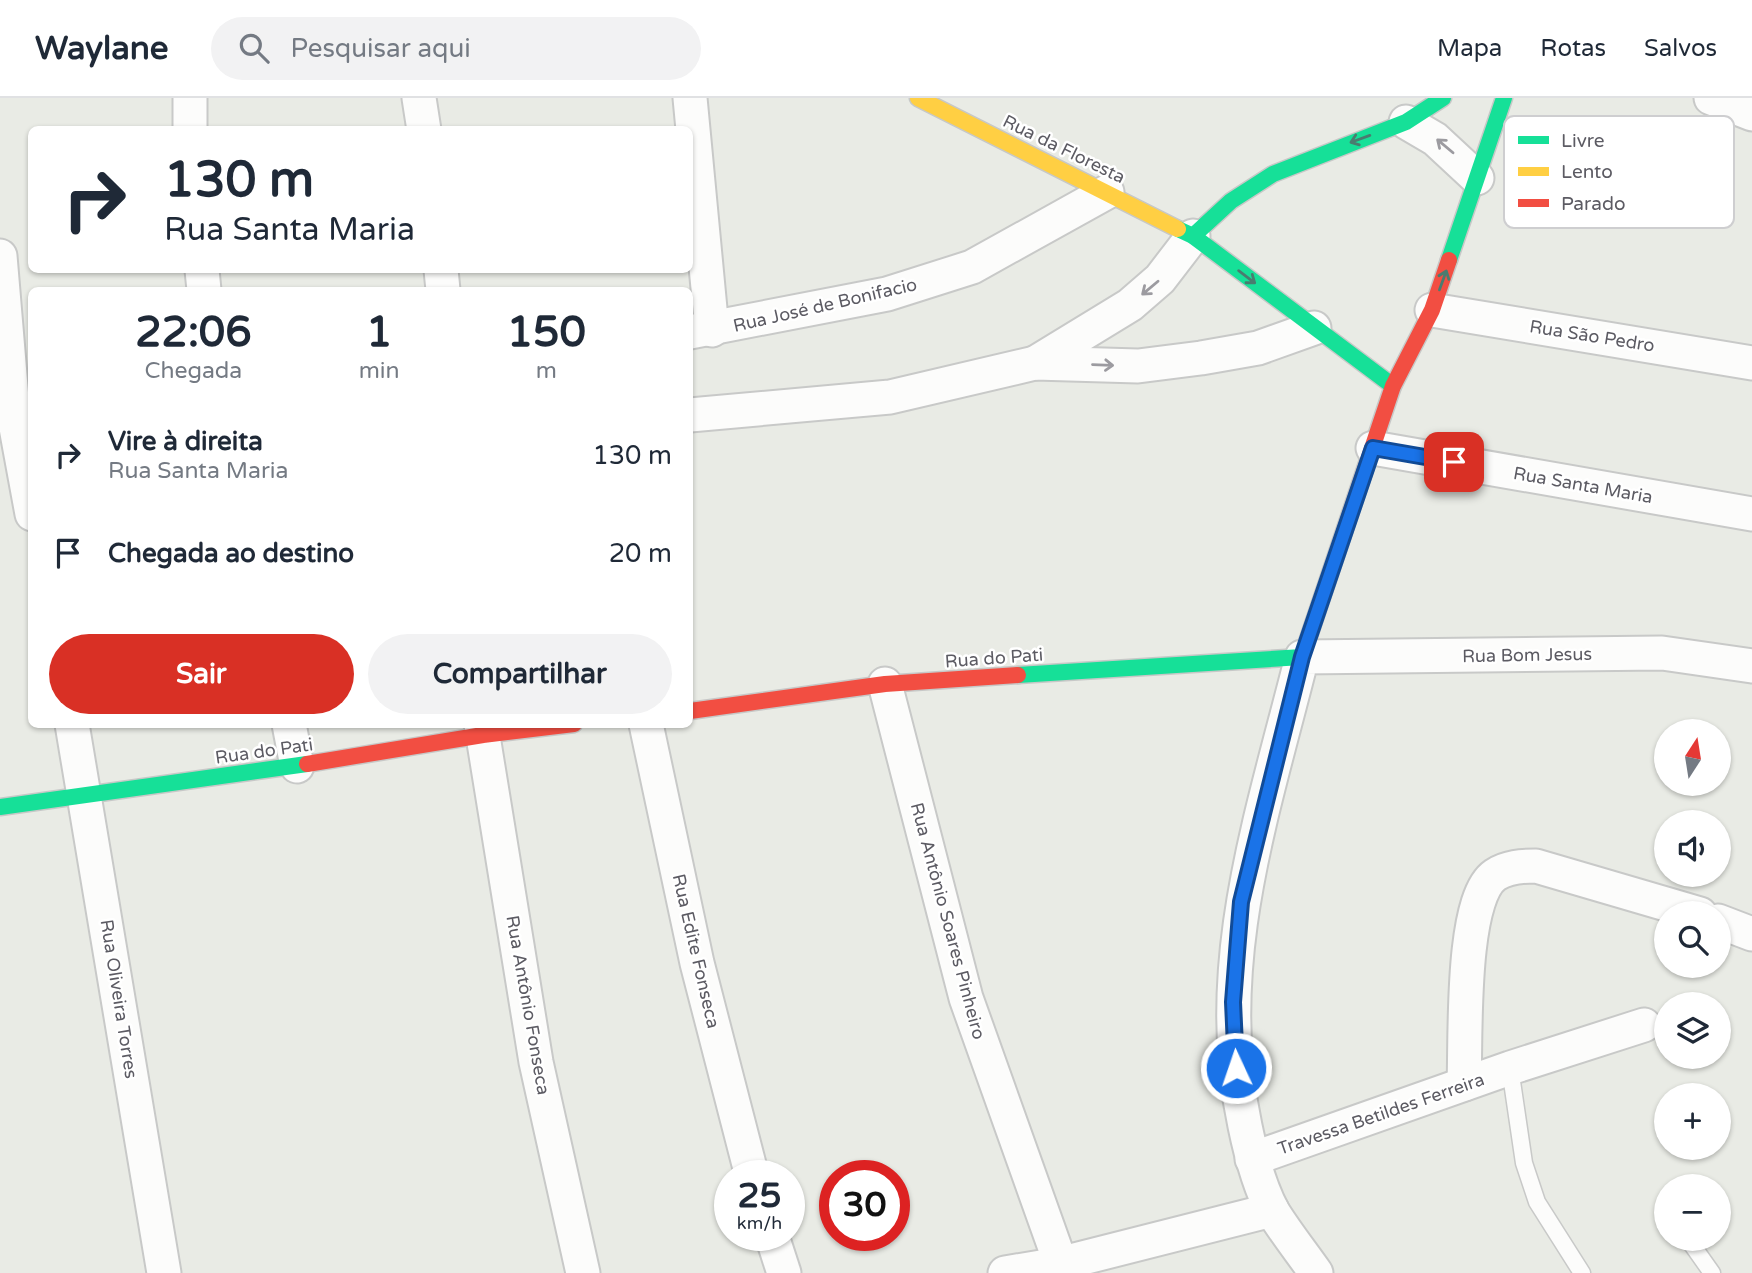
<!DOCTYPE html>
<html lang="pt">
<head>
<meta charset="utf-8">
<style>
	:root { --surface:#fff; --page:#f2f2f3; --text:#1f2937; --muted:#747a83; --line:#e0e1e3; --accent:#d93025 }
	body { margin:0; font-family:"Varela Round",sans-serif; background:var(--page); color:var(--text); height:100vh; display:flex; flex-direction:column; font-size:26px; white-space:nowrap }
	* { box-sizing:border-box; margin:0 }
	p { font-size:23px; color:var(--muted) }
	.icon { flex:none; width:38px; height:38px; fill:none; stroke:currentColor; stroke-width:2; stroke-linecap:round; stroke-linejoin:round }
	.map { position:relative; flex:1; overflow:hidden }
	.side { position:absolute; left:28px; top:189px; width:665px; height:441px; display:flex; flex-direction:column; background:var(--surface); border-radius:10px; box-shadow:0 2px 5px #0004 }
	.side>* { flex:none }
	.hud { position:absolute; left:28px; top:28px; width:665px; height:147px; border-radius:10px; box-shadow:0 2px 5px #0004; background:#fff; color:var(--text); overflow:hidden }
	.needle { width:46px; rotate:12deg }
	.fabs { position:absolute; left:1654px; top:621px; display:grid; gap:14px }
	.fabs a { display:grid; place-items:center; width:77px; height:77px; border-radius:50%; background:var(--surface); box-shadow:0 2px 5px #0004; font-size:35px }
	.speed { position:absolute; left:714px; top:1062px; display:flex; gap:14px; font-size:35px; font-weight:700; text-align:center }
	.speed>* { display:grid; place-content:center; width:91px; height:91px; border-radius:50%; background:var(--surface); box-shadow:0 2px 5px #0004; line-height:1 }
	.speed small { font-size:18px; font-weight:400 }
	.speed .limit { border:10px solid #d22; background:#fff; color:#111 }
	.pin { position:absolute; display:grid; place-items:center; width:60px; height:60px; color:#fff; margin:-30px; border-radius:14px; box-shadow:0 4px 10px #0006 }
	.me { position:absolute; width:77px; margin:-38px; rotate:357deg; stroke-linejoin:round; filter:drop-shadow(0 0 5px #0008) }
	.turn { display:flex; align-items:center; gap:24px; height:147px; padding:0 21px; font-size:32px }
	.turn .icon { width:91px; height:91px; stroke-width:2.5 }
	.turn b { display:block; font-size:49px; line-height:60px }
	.eta { display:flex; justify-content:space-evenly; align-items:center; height:119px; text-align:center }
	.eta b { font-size:42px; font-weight:800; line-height:49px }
	.action { display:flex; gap:14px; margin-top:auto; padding:14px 21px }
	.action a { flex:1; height:80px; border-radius:42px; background:var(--accent); color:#fff; font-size:28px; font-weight:800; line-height:80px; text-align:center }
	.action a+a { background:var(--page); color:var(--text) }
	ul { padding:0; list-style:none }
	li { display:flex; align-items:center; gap:21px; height:98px; padding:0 21px }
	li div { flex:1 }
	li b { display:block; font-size:26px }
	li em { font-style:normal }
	header { display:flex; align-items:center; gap:42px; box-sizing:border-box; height:98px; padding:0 35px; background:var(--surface); border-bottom:2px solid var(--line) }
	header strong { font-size:33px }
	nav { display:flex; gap:38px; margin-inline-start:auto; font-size:24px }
	.search { width:490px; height:63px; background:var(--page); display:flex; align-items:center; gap:18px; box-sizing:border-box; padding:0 24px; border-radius:38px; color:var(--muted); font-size:26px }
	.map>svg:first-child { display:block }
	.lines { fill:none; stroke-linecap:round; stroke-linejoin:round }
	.lane-casing { stroke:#c8c9c8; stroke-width:19 }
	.street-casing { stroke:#c8c9c8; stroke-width:37 }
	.fast-casing { stroke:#c7c8c7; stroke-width:19 }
	.slow-casing { stroke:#c7c8c7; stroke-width:19 }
	.jam-casing { stroke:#c7c8c7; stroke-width:19 }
	.lane { stroke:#fcfcfb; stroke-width:16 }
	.street { stroke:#fcfcfb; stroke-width:33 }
	.fast { stroke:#16e098; stroke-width:16 }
	.slow { stroke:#ffcf43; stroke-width:16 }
	.jam { stroke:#f24e42; stroke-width:16 }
	.oneway { stroke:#4a7c70 }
	.oneway2 { stroke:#9c9ba0 }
	.route-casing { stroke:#114b97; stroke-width:18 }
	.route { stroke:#1a73e8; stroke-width:12 }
	.labels { text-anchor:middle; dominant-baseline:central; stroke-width:5; stroke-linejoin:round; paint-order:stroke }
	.street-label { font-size:18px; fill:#5c5b63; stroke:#fff }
	.key { fill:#fff; stroke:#ceced0; stroke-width:2 }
	.key-label { font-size:19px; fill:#5c5b63 }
</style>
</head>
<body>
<header>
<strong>Waylane</strong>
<div class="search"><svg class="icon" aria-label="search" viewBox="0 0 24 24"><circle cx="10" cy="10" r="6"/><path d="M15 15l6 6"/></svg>Pesquisar aqui</div>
<nav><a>Mapa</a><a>Rotas</a><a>Salvos</a></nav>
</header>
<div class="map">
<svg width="1752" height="1175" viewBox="0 0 1752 1175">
	<rect width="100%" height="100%" fill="#e9ebe5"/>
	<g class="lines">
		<g class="lane-casing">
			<g id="lane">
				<path d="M1510,970L1524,1065L1537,1104L1582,1175"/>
				<path d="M1688,1141L1712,1175"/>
			</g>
		</g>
		<g class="street-casing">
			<g id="street">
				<path d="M419,0L424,32"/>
				<path d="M690,0L712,232"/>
				<path d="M1711,0L1752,16"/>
				<path d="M1406,24L1435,41L1477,80"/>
				<path d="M190,32V0"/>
				<path d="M0,158L13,313L32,416"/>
				<path d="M202,172L204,192"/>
				<path d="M441,172L443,192"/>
				<path d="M1432,212L1752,265"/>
				<path d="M690,234L887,196L972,169L1107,94"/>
				<path d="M1035,265L1130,207L1160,181L1193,138"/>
				<path d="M690,317L890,299L1035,265L1138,268L1201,260L1258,250L1314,230"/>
				<path d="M1373,350L1752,416"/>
				<path d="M885,586L966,900L1064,1175"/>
				<path d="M72,626L164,1175"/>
				<path d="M289,626L297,668"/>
				<path d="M481,626L536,964L583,1175"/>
				<path d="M646,626L697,865L752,1078"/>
				<path d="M1718,823L1752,836"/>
				<path d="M1464,986C1466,943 1460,801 1495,777C1507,769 1522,768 1536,768L1700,816"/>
				<path d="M1252,1061L1510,970L1644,927"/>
				<path d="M772,1138L784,1175"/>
				<path d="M1005,1175L1059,1166L1272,1112"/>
				<path d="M1316,1175C1302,1155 1286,1135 1273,1114C1259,1088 1251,1057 1245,1028C1210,866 1263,715 1302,559L1662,555L1752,568"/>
			</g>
		</g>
		<g class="fast-casing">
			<g id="fast">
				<path d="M1178,131L1193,138L1393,288"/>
				<path d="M1193,138L1231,103L1273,76L1406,24L1443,0"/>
				<path d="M1449,162L1504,0"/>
				<path d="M1018,577L1302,559L1306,547"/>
				<path d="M0,709L307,666"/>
			</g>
		</g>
		<g class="slow-casing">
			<path id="slow" d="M918,0L1178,131"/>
		</g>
		<g class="jam-casing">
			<g id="jam">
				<path d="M1306,547L1393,288L1432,212L1449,162"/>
				<path d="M690,613L885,586L1018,577"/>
				<path d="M307,666L483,637L574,626"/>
			</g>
		</g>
		<use href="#lane" class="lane"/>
		<use href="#street" class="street"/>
		<use href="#fast" class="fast"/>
		<use href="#slow" class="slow"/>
		<use href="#jam" class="jam"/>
	</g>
	<defs><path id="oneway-shaft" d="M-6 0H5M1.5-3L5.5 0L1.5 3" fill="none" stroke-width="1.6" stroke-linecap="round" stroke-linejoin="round" transform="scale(1.75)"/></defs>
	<g class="oneway">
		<use href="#oneway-shaft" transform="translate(1360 41) rotate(160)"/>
		<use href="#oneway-shaft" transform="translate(1247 179) rotate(37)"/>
		<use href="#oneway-shaft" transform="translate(1443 182) rotate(-70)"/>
	</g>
	<g class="oneway2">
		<use href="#oneway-shaft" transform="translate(1445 48) rotate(-140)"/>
		<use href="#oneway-shaft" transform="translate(1150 190) rotate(140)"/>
		<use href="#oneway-shaft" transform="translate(1103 267) rotate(2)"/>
	</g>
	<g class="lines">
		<g class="route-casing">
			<path id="route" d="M1236,970L1233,904L1241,804L1302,559L1373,350L1454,364"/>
		</g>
		<use href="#route" class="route"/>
	</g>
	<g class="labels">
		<g class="street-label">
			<text transform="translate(1064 51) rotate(26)">Rua da Floresta</text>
			<text transform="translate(825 207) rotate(-13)">Rua José de Bonifacio</text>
			<text transform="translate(1592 238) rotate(9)">Rua São Pedro</text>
			<text transform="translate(1583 387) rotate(10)">Rua Santa Maria</text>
			<text transform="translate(1527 557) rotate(-1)">Rua Bom Jesus</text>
			<text transform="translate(994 560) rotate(-4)">Rua do Pati</text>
			<text transform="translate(264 653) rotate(-8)">Rua do Pati</text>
			<text transform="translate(948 823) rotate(75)">Rua Antônio Soares Pinheiro</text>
			<text transform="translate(696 853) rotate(77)">Rua Edite Fonseca</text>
			<text transform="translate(119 901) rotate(81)">Rua Oliveira Torres</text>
			<text transform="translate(528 907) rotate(80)">Rua Antônio Fonseca</text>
			<text transform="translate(1381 1016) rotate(-19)">Travessa Betildes Ferreira</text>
		</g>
	</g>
	<rect x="1504" y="18" width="230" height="112" rx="10" class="key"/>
	<rect x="1518" y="38" width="31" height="8" fill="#16e098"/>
	<rect x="1518" y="69" width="31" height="9" fill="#ffcf43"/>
	<rect x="1518" y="101" width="31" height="8" fill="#f24e42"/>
	<g class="key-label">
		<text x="1561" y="49">Livre</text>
		<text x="1561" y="80">Lento</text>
		<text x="1561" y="112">Parado</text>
	</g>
</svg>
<div class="fabs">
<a><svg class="needle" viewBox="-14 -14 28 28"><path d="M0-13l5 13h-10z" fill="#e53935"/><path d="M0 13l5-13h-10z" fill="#747a83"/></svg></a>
<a><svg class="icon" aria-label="sound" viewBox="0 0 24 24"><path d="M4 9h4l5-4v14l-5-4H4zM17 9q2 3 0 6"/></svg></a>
<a><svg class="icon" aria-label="search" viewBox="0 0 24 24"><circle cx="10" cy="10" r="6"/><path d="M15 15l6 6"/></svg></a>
<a><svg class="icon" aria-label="layers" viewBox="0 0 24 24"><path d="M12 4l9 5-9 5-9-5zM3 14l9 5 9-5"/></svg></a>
<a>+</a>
<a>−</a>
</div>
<div class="speed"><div>25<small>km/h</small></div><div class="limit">30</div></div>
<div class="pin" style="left:1454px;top:364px;background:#d93025"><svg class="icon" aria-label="arrive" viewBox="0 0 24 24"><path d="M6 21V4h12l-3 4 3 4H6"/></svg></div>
<svg class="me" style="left:1236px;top:970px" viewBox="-20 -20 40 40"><circle r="17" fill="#1a73e8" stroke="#fff" stroke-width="3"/><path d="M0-11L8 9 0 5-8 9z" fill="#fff"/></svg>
<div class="hud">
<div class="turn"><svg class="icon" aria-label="right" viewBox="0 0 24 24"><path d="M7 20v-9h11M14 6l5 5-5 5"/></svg><div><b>130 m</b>Rua Santa Maria</div></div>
</div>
<section class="side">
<div class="eta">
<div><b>22:06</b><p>Chegada</p></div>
<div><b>1</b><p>min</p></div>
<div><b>150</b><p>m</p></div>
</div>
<ul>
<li><svg class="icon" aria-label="right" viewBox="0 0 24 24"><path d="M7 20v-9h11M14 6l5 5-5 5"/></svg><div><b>Vire à direita</b><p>Rua Santa Maria</p></div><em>130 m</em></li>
<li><svg class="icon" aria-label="arrive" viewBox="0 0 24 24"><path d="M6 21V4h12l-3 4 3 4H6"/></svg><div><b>Chegada ao destino</b></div><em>20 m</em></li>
</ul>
<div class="action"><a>Sair</a><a>Compartilhar</a></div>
</section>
</div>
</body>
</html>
